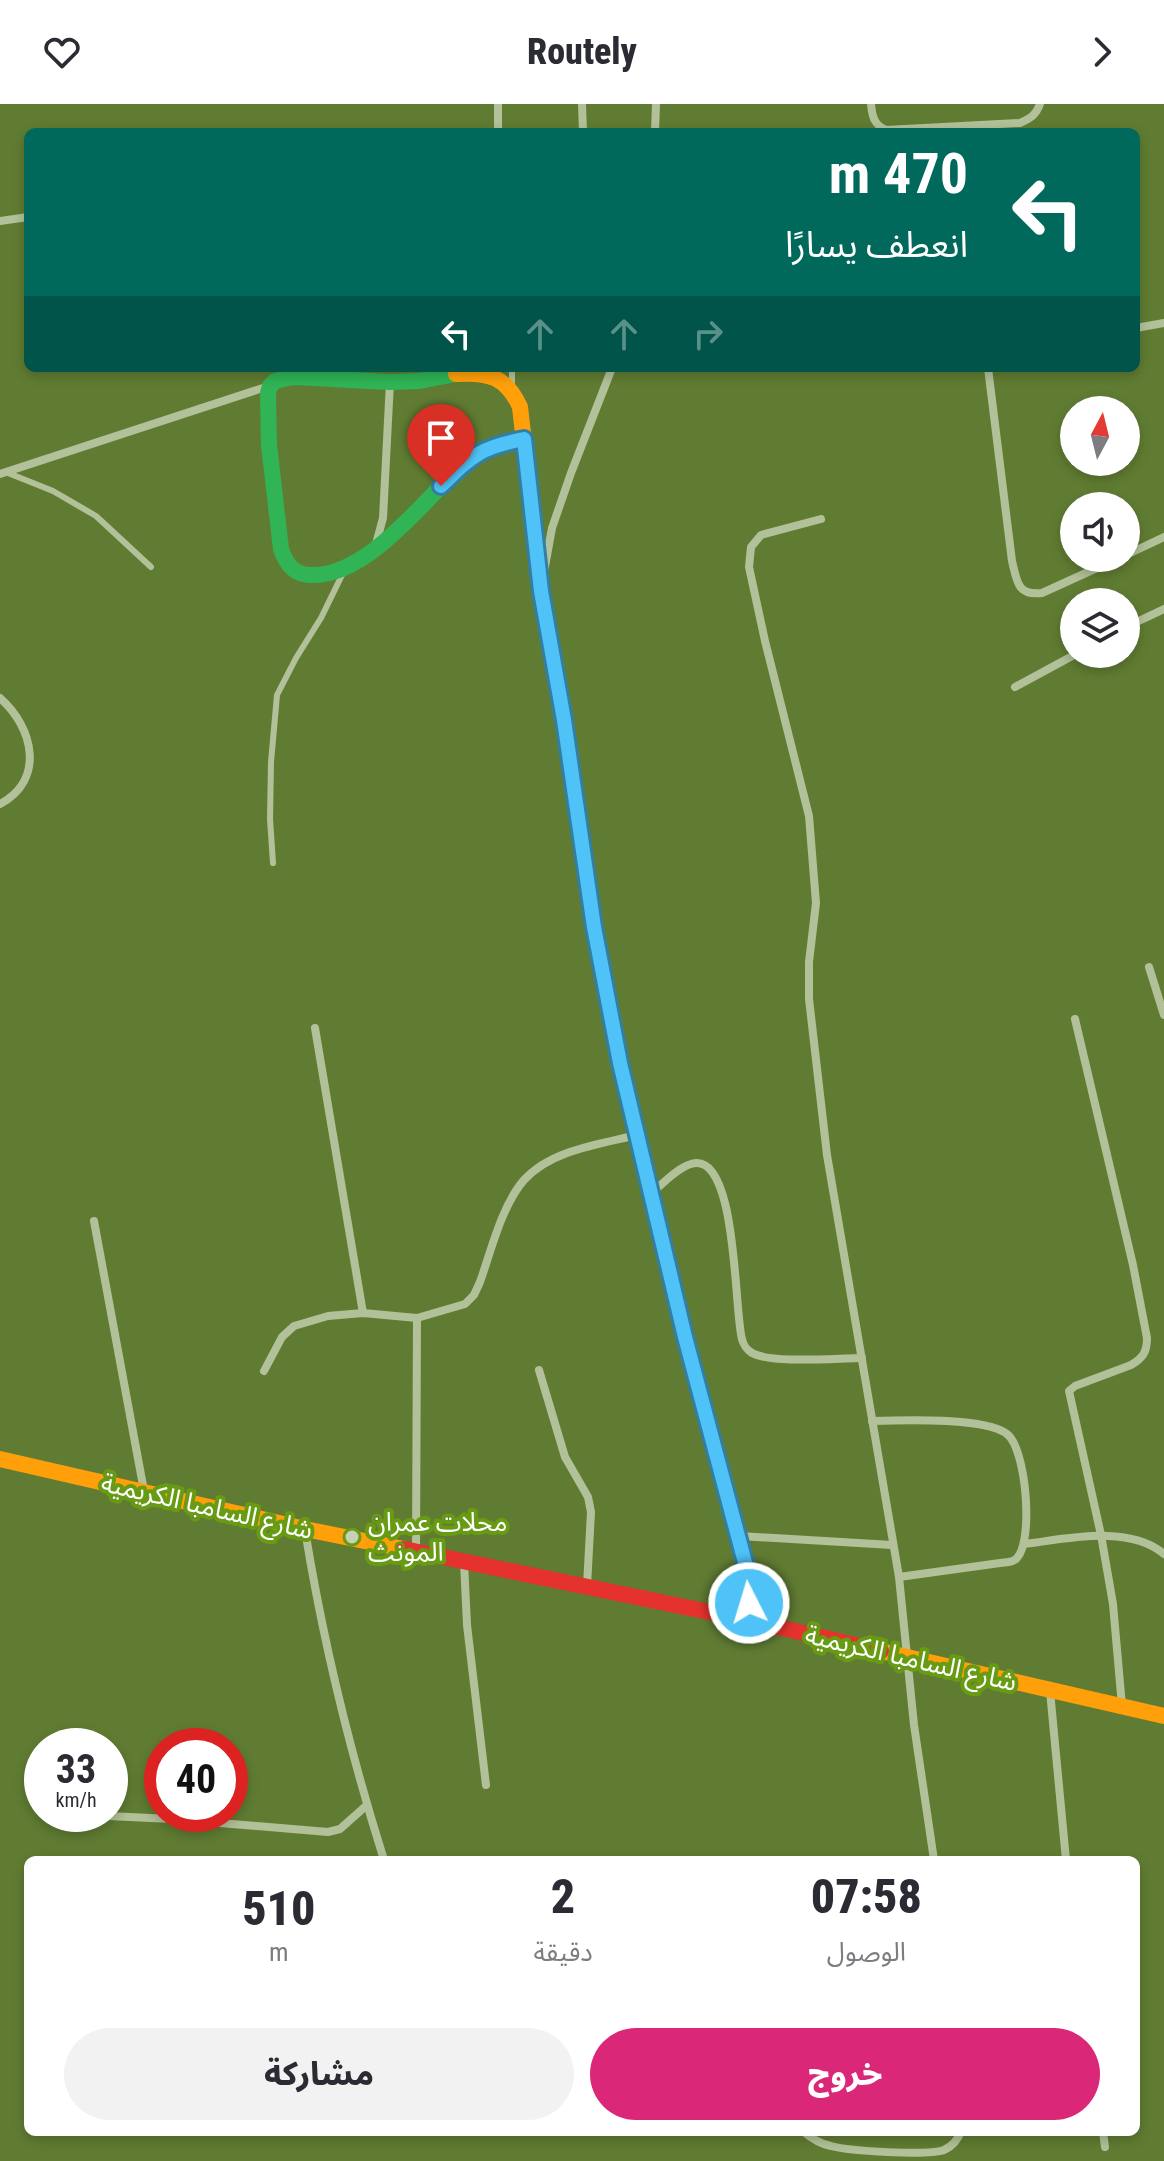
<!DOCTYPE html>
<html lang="ar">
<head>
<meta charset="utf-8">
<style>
	:root { --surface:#fff; --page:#f2f2f3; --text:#2b2b33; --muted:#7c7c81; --accent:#db2777 }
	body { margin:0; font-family:"Roboto Condensed","Noto Sans Arabic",sans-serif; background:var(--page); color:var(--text); direction:rtl; height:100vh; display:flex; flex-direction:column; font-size:30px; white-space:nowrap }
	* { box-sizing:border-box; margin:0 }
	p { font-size:26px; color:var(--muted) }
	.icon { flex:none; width:44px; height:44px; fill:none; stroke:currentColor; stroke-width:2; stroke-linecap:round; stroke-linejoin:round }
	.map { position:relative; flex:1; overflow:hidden; direction:ltr }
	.side { position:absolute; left:24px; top:1752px; width:1116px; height:280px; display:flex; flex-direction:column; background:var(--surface); border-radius:12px; box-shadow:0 4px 12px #0003; direction:rtl }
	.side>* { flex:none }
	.banner { position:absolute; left:24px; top:24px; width:1116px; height:244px; border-radius:12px; box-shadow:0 4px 12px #0003; direction:rtl; background:#00695c; color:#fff; overflow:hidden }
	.needle { width:52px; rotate:7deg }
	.tools { position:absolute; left:1060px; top:292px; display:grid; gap:16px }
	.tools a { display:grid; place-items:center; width:80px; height:80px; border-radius:50%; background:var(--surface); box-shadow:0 4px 12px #0003; font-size:40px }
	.speed { position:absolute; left:24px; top:1624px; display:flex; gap:16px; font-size:40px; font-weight:700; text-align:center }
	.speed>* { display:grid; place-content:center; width:104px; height:104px; border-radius:50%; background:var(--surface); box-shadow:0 4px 12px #0003; line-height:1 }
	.speed small { font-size:20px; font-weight:400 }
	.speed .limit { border:12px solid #d22; background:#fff; color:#111 }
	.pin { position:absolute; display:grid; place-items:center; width:68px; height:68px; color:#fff; margin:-82px -34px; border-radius:50% 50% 50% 0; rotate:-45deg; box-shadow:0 0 8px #0007 }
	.pin .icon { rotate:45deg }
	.me { position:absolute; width:88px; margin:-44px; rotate:355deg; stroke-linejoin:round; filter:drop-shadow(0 0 6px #0008) }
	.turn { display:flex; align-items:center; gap:28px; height:168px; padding:0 40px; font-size:36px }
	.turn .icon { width:104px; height:104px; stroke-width:2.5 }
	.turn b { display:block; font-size:56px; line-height:68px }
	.lanes { display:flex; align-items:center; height:76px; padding:0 40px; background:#0003; justify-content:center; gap:40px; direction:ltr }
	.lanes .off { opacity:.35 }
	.eta { display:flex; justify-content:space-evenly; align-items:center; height:136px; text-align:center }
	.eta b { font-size:48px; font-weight:800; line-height:56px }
	.primary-button { display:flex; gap:16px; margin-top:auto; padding:16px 40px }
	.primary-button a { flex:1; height:92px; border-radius:48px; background:var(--accent); color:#fff; font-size:32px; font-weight:800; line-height:92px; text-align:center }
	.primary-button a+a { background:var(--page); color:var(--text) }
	header { display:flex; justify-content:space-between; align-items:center; height:104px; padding:0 40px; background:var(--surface); font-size:36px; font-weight:800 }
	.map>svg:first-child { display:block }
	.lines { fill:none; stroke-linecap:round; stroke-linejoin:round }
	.lane { stroke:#b2c199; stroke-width:6 }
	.street { stroke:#b2c199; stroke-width:8 }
	.fast { stroke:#30b455; stroke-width:16 }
	.slow { stroke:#ff9f0a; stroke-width:16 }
	.jam { stroke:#e5322d; stroke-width:16 }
	.route-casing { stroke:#337fa1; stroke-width:20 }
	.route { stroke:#4fc3f7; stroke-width:14 }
	.poi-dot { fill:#c7d1b7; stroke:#679b13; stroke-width:3 }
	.labels { text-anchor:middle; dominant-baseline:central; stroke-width:8; stroke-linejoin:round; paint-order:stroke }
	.street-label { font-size:26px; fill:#fff; stroke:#679b13 }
	.poi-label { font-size:26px; fill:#fff; stroke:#679b13; text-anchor:start }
</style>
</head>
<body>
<header><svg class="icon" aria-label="forward" viewBox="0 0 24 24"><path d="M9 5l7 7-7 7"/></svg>Routely<svg class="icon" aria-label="heart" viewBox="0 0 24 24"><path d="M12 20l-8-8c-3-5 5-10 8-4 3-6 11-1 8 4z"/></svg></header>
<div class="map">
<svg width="1164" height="2057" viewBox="0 0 1164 2057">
	<rect width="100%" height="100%" fill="#607c32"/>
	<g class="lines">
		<g class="lane">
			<path d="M512,264V283"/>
			<path d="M8,369L53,387L96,412L151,463"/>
			<path d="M273,759L270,715L271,658L277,591L296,554L321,514L343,469"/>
		</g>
		<g class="street">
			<path d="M498,0V28"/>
			<path d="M582,0L583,28"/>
			<path d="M871,0C872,12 874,21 886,26L1020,19C1031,14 1036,11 1040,0"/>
			<path d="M655,28L656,0"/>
			<path d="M0,117L28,113"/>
			<path d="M1136,224L1164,219"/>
			<path d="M988,264L1012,457C1017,477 1017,492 1042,489L1119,454"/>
			<path d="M0,370L269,282"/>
			<path d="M821,415L761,431L751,443L749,463L765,537L809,712L816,799L809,858V895L827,1051L899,1473L914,1621L934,1756"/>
			<path d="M376,440L383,414L390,278"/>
			<path d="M1126,451L1164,433"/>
			<path d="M544,468L552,424L571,369L612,264"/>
			<path d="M1126,523L1164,505"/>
			<path d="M1015,583L1076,550"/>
			<path d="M0,594C34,624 45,676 0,700"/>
			<path d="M1149,863L1164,911"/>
			<path d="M1075,915L1133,1161L1147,1234C1147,1248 1143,1254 1131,1261L1075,1282L1069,1287L1101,1431L1113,1500L1122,1602"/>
			<path d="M315,924L363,1209"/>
			<path d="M652,1088C663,1080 677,1064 691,1060C738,1045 734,1209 742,1235C743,1240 747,1246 752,1249C772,1260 837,1254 862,1254"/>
			<path d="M94,1117L144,1387"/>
			<path d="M539,1266L565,1353L588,1393L591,1408L587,1482"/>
			<path d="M264,1267L282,1233L294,1222L328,1212L363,1209L417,1214L465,1200L474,1191L480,1178C491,1147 502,1101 524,1076C551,1046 600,1040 637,1031"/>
			<path d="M872,1317C901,1316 985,1313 1007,1330C1026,1344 1034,1436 1017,1454C1013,1459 1006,1458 1000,1459L899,1473"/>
			<path d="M305,1426C323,1537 350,1648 384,1756"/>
			<path d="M739,1432L892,1441"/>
			<path d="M1024,1440C1066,1435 1129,1420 1164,1450"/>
			<path d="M416,1447L417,1214"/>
			<path d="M464,1458L467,1521L486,1681"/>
			<path d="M1050,1587L1066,1756"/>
			<path d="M87,1711L172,1715L328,1728L340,1725L367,1701"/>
			<path d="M804,2028C812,2035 821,2040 831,2042C850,2047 927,2052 944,2046C953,2042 957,2036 961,2028"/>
			<path d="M1103,2028L1105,2043"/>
		</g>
		<path class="fast" d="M456,270L419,277L390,278L293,273L275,277L270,282L268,289L269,341L281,445C286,460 294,471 311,471C362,473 415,408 449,374C456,367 463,358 471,352C486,341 506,338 524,335"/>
		<g class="slow">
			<path d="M456,270C488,268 506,272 520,303L541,487L564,615"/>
			<path d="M668,1160L685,1233L751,1481L748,1516"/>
			<path d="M0,1355L305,1425L404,1445"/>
			<path d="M881,1547L1164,1612"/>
		</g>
		<g class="jam">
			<path d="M564,615L594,823L620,959L668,1160"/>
			<path d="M404,1445L748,1516L881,1547"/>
		</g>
	</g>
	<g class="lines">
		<g class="route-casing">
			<path id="route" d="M441,382C473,351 479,344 524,335L541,487L564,616L594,823L620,959L685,1233L751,1481L749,1499"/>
		</g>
		<use href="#route" class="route"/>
	</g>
	<circle class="poi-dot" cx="352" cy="1433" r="8"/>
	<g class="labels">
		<g class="street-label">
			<text transform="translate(207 1402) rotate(13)">شارع السامبا الكريمية</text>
			<text transform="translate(911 1554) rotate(13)">شارع السامبا الكريمية</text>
		</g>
		<g class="poi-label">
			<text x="368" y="1418">محلات عمران<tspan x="368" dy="30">المونث</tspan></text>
		</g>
	</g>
</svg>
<div class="tools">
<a><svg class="needle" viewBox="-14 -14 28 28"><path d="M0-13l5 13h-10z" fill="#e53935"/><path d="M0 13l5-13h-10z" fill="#7c7c81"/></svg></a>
<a><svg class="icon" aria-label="sound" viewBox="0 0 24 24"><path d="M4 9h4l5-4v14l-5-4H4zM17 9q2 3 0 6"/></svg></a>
<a><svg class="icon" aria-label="layers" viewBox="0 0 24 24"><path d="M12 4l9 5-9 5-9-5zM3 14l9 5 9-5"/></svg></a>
</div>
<div class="speed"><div>33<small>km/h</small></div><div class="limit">40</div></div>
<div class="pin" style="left:441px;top:382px;background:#d93025"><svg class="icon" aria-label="arrive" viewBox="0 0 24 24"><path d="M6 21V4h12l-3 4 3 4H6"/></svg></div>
<svg class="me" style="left:749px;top:1499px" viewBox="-20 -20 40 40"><circle r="17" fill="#4fc3f7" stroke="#fff" stroke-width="3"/><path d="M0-11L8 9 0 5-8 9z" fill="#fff"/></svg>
<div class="banner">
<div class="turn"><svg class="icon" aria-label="left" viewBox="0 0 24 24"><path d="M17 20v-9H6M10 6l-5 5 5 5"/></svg><div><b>470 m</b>انعطف يسارًا</div></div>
<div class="lanes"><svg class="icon" aria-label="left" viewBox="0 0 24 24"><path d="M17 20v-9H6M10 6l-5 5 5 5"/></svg><svg class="icon off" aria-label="ahead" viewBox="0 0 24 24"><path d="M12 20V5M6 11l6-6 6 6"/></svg><svg class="icon off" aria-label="ahead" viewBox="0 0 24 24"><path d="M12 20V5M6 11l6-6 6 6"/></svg><svg class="icon off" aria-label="right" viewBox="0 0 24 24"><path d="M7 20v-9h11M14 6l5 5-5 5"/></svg></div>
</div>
<section class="side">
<div class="eta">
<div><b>07:58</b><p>الوصول</p></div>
<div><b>2</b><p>دقيقة</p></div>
<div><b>510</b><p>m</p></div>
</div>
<div class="primary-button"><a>خروج</a><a>مشاركة</a></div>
</section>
</div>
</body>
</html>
